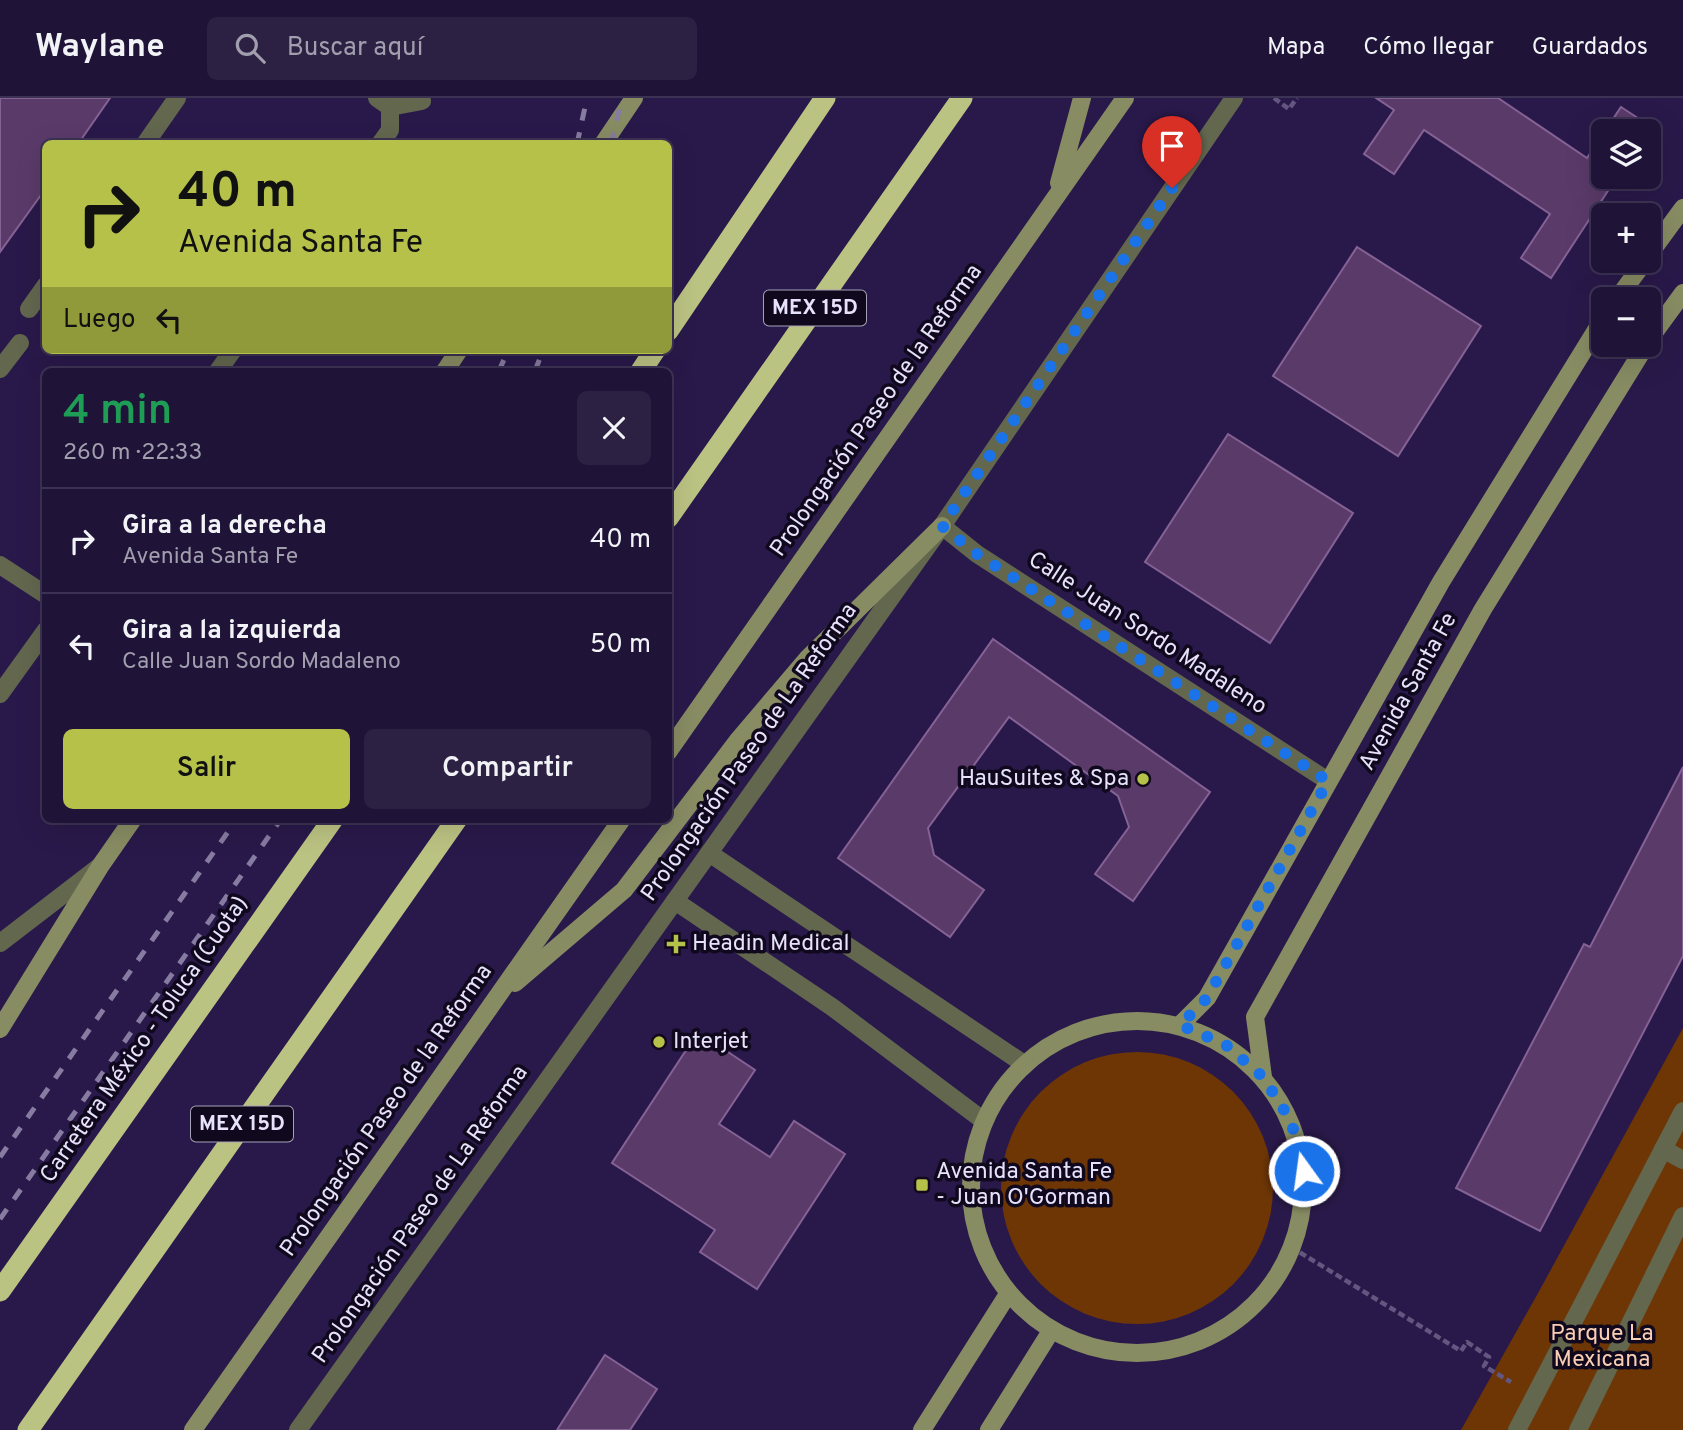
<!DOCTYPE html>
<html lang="es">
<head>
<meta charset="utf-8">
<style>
	:root { --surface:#1f1338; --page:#2c2043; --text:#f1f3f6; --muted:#a19eae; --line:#3c3253; --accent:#b6c149 }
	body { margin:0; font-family:Overpass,sans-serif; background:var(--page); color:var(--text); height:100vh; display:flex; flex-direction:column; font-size:26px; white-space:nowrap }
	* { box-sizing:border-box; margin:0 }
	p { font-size:23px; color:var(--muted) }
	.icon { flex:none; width:38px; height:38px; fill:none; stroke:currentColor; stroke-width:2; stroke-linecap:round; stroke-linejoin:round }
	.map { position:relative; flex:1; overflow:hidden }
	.details { position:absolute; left:42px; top:270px; width:630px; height:455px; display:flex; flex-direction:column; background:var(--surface); border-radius:10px; box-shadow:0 7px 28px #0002,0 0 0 2px var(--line) }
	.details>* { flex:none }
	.guide { position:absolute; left:42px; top:42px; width:630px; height:214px; border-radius:10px; box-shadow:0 7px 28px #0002,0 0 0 2px var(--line); background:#b6c149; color:#111; overflow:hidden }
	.tools { position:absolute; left:1591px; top:21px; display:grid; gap:14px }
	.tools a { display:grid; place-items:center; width:70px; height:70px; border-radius:10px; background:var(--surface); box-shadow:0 7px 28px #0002,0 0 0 2px var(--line); font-size:35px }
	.pin { position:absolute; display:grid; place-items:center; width:60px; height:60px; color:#fff; margin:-72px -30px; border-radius:50% 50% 50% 0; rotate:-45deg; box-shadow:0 0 7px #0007 }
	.pin .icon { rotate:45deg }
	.me { position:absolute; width:77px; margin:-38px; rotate:346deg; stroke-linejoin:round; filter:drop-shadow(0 0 5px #0008) }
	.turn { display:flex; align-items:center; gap:24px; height:147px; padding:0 21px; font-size:32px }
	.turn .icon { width:91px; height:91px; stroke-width:2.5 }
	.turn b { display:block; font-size:49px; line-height:60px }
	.then { display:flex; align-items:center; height:66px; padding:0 21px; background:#0003; gap:14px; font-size:26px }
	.round { display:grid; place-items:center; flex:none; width:74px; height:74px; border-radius:10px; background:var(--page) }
	.head { display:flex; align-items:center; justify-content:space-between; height:119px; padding:0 21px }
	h1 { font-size:42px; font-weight:600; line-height:52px; color:#1e9e55 }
	.button { display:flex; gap:14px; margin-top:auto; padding:14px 21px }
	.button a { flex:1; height:80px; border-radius:10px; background:var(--accent); color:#111; font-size:28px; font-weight:600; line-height:80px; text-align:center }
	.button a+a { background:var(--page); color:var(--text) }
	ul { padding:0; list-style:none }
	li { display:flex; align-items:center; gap:21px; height:105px; padding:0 21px; border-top:2px solid var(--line) }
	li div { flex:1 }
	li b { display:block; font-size:26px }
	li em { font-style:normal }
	header { display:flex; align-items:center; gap:42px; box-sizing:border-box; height:98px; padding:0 35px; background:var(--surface); border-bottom:2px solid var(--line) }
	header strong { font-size:33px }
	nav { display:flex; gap:38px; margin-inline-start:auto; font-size:24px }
	.search { width:490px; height:63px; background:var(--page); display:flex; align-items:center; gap:18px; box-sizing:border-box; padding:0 24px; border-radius:10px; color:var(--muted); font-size:26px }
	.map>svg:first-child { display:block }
	.green { fill:#6e3605 }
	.building { fill:#5a3a69; stroke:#856295; stroke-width:2 }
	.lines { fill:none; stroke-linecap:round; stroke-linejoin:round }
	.path { stroke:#635680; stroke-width:4.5; stroke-dasharray:7 3.5; stroke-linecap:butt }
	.lane { stroke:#63674e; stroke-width:18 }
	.street { stroke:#63674e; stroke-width:18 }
	.secondary { stroke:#878c63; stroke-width:18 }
	.highway { stroke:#bbc383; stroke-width:21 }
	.rail { stroke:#867ba0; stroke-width:5; stroke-dasharray:12 12; stroke-linecap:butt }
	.route { stroke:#1a73e8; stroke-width:12; stroke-dasharray:0 21.6 }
	.poi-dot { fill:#b6c149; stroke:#10091e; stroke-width:2.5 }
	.labels { text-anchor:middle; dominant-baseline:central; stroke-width:7; stroke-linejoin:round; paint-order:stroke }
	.shield { fill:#10091e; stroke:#a6a1b9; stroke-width:2 }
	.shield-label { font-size:21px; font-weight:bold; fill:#e7e2fb }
	.street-label { font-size:23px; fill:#e7e2fb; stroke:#10091e }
	.poi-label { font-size:23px; fill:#e7e2fb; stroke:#10091e; text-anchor:start }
	.park-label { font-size:23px; fill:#f9ceb3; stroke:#10091e }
</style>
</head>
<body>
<header>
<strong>Waylane</strong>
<div class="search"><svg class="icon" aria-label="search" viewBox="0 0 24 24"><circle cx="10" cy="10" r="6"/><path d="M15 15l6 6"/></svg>Buscar aquí</div>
<nav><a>Mapa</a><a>Cómo llegar</a><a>Guardados</a></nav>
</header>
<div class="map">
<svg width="1683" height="1332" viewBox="0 0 1683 1332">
	<rect width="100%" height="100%" fill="#29194a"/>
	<g class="green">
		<path d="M1683,930V1332H1461L1537,1197Z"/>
		<circle cx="1137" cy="1090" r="136"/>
	</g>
	<g class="building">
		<path d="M0,0H110L78,46H46V90L0,154Z"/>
		<path d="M1376,0H1498L1587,60L1603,36V79H1617L1551,180L1521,160L1550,116L1424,32L1394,76L1364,56L1394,12Z"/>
		<path d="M1621,9L1650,28L1647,33H1605Z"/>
		<path d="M1357,149L1481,228L1398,358L1273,278Z"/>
		<path d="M1228,336L1353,415L1270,545L1145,464Z"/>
		<path d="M993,541L1210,694L1133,803L1095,776L1129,729L1118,698L1009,619L928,730L934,757L984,792L950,839L838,760Z"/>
		<path d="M1683,669V858L1540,1133L1456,1090L1584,846L1590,849Z"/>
		<path d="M698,934L755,972L719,1026L770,1059L794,1023L845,1056L757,1191L700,1154L715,1132L612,1065Z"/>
		<path d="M605,1257L657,1291L630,1332H557Z"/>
	</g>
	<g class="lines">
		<g class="path">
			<path d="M1274,0L1289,11L1297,0"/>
			<path d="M1291,1149L1461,1253L1467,1244L1489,1259L1484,1268L1511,1284"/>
		</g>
		<g class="lane">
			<path d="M377,0L390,9V32L380,46"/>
			<path d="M390,9L422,3"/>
			<path d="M145,46L177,0"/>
			<path d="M29,211L46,187"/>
			<path d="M0,271L20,245"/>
			<path d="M218,273L233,252"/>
			<path d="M0,467L46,497"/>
			<path d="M0,596L46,532"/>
			<path d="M0,845L99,769"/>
		</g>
		<g class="street">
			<path d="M942,428L977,456L1328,683"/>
			<path d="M709,755L1024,966"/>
			<path d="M675,803L832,909L984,1023"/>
			<path d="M1663,1051L1683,1062"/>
			<path d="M298,1332L942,428L1234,0"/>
			<path d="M1517,1332L1683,1013"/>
			<path d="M1578,1332L1683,1118"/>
		</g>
		<g class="secondary">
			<path d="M603,46L634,0"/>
			<path d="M1059,85L1082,0"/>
			<path d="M1648,158L1683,110"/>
			<path d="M1617,201L1645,163"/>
			<path d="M1648,243L1683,195"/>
			<path d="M445,273L459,252"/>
			<path d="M668,654L1125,0"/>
			<path d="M515,885L624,792L739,641L807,561L942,428"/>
			<circle cx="1137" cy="1089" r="166"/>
			<path d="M1180,927L1207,900L1441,484L1603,221"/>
			<path d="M0,931L101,767L133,721"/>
			<path d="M1263,979L1255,919L1483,511L1646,247"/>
			<path d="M193,1332L622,721"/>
			<path d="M922,1332L1008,1196"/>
			<path d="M989,1332L1051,1233"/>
		</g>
		<g class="highway">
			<path d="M668,233L825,0"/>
			<path d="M641,273L655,252"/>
			<path d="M668,420L962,0"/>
			<path d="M0,1193L333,721"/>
			<path d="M28,1332L457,721"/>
		</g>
		<g class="rail">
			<path d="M577,46L587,0"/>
			<path d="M611,46L622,0"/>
			<path d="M499,273L508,252"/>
			<path d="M535,273L543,252"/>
			<path d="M0,1059L237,721"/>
			<path d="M0,1121L281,721"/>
		</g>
	</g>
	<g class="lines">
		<path class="route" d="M1172,90L942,428L977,456L1328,683L1207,900L1180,927L1226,947L1263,979L1291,1023L1304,1073"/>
	</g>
	<g class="poi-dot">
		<circle cx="1143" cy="681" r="7"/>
		<path d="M672.5 835.5h7v7h7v7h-7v7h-7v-7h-7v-7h7z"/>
		<circle cx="659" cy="944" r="7"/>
		<rect x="915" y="1080" width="14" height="14" rx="3.5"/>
	</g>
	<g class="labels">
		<g class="shield">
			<rect x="764" y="192.5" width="102" height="35" rx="5"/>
			<rect x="191" y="1008.5" width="102" height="35" rx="5"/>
		</g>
		<g class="shield-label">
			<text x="815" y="210">MEX 15D</text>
			<text x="242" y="1026">MEX 15D</text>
		</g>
		<g class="street-label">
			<text transform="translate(877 313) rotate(-55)">Prolongación Paseo de la Reforma</text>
			<text transform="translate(1147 536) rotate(33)">Calle Juan Sordo Madaleno</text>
			<text transform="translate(1409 594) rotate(-61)">Avenida Santa Fe</text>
			<text transform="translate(750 655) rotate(-55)">Prolongación Paseo de La Reforma</text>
			<text transform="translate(145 942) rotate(-55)">Carretera México - Toluca (Cuota)</text>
			<text transform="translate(387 1013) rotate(-55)">Prolongación Paseo de la Reforma</text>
			<text transform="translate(421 1117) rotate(-55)">Prolongación Paseo de La Reforma</text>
		</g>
		<g class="poi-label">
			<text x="1129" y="681" text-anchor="end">HauSuites &amp; Spa</text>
			<text x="692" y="846">Headin Medical</text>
			<text x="673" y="944">Interjet</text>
			<text x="936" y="1074">Avenida Santa Fe<tspan x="936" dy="26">- Juan O'Gorman</tspan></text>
		</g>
		<g class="park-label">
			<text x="1602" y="1236">Parque La<tspan x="1602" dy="26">Mexicana</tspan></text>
		</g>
	</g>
</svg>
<div class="tools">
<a><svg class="icon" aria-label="layers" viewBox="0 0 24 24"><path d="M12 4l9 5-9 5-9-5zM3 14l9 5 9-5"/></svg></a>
<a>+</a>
<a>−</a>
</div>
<div class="pin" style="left:1172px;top:90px;background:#d93025"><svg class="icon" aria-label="arrive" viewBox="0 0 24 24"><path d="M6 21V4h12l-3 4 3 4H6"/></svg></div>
<svg class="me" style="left:1304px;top:1073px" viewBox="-20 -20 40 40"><circle r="17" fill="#1a73e8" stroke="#fff" stroke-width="3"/><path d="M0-11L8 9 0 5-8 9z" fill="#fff"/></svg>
<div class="guide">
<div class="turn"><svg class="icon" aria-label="right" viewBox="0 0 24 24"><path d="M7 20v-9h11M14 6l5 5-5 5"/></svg><div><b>40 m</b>Avenida Santa Fe</div></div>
<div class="then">Luego<svg class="icon" aria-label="left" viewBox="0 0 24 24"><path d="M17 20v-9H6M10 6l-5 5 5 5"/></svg></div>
</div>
<section class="details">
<div class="head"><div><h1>4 min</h1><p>260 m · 22:33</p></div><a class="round"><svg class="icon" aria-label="close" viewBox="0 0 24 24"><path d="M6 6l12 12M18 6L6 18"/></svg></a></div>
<ul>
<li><svg class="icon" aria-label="right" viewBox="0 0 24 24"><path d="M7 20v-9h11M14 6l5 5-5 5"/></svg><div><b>Gira a la derecha</b><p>Avenida Santa Fe</p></div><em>40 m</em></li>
<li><svg class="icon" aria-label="left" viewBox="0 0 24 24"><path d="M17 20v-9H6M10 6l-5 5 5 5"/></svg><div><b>Gira a la izquierda</b><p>Calle Juan Sordo Madaleno</p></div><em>50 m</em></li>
</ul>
<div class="button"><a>Salir</a><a>Compartir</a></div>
</section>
</div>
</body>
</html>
